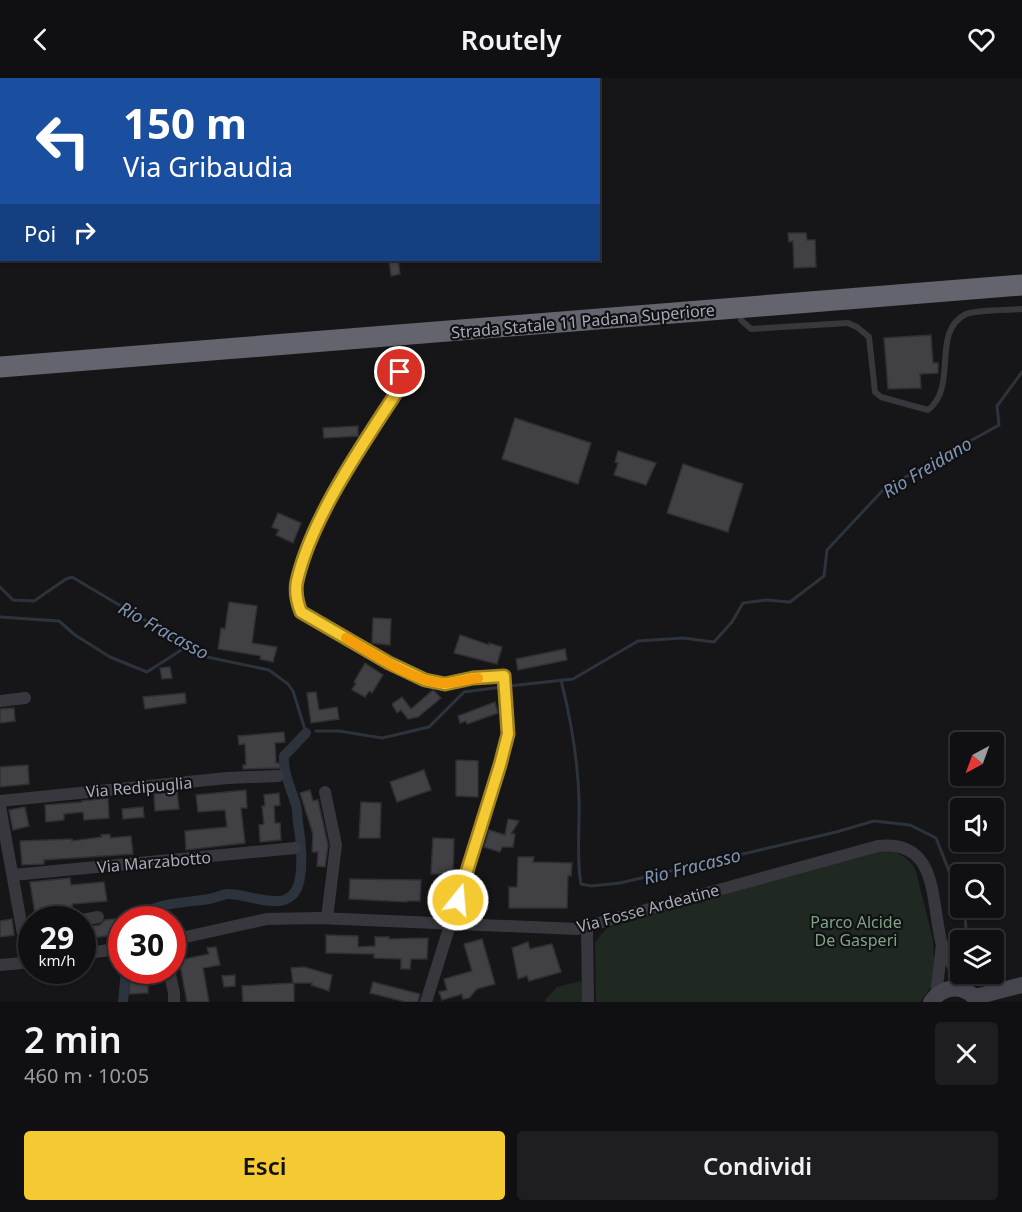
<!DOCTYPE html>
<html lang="it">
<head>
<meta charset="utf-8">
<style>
	:root { --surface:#101012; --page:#1e1e20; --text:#f1f3f6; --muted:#9c9d9f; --line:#303032; --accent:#f5c931 }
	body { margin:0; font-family:"Noto Sans",sans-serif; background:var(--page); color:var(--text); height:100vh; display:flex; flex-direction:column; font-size:22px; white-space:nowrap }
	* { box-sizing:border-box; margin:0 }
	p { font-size:20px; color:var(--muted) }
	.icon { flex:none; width:33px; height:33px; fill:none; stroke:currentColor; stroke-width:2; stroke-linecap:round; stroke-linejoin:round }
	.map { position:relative; height:924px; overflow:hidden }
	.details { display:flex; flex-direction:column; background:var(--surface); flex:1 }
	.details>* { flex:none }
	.top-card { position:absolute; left:0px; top:0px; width:600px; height:183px; box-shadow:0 2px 4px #0004,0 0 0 2px var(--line); background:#1a4fa0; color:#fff; overflow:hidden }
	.needle { width:39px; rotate:221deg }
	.controls { position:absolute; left:950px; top:654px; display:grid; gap:12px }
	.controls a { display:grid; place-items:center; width:54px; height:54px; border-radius:6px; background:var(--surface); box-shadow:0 2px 4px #0004,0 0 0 2px var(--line); font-size:30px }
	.speed { position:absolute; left:18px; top:828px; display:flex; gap:12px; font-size:30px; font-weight:700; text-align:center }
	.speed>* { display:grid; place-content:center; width:78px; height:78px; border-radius:50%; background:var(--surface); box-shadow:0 2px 4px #0004,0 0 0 2px var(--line); line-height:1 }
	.speed small { font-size:15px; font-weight:400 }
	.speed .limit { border:9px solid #d22; background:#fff; color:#111 }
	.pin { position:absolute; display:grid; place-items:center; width:51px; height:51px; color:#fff; margin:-26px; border:3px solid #fff; border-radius:50%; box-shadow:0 2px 6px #0007 }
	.me { position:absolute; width:66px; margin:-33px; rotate:17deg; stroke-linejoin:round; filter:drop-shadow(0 0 4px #0008) }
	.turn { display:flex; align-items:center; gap:21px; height:126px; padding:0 24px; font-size:27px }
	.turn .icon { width:78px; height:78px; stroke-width:2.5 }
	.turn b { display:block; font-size:42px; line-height:51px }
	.then { display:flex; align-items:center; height:57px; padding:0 24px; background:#0003; gap:12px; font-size:22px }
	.round { display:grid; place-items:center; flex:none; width:63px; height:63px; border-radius:6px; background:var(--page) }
	.head { display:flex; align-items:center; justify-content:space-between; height:102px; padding:0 24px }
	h1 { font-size:36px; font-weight:600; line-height:45px }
	.primary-button { display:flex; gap:12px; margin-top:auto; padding:12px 24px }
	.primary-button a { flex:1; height:69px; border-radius:6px; background:var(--accent); color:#111; font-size:24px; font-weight:600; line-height:69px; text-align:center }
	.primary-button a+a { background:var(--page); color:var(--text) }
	header { display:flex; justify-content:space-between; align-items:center; height:78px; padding:0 24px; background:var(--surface); font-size:27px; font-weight:600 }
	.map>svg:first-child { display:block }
	.green { fill:#202822 }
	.water { fill:#2c333c }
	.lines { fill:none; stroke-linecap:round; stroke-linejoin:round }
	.stream { stroke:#2c333c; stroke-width:3 }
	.canal { stroke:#2c333c; stroke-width:10 }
	.building { fill:#404045; stroke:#303034; stroke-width:1.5 }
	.lane { stroke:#37373d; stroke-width:6 }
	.street { stroke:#37373d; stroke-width:12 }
	.secondary { stroke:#45464d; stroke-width:16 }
	.highway { stroke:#63646e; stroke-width:21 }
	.route-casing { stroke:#9f8320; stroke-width:15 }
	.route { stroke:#f5c931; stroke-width:10 }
	.slow { stroke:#f59e0b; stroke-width:10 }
	.labels { text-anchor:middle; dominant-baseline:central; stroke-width:4.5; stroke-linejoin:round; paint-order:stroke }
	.street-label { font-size:16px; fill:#a8abb8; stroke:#111113 }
	.park-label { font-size:16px; fill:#7ea385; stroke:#111113 }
	.water-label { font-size:18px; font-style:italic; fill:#7e95b4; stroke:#111113 }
</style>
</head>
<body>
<header><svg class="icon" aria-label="back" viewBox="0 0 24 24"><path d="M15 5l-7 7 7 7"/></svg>Routely<svg class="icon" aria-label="heart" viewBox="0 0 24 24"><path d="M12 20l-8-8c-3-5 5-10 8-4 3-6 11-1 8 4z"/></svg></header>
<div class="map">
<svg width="1022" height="924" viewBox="0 0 1022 924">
	<rect width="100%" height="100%" fill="#161618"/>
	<g class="green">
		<path d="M885,771C899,775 907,779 915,790L933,862L935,903L920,924H596L595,864L607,850Z"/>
		<path d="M581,903L584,913V924H546V921L557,909Z"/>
	</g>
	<path class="water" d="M0,0H498L2,2L0,81Z"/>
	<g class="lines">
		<g class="stream">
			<path d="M0,509L13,522L34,523L66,501L72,499L207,579L269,592L288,606L293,613L306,655"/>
			<path d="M0,539L59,543L75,557L110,579L147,594L189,567"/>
			<path d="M561,602C571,642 578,681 579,722C580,750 576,779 581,806L591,808L620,805L836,754L874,743L910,747L936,760L960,821"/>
			<path d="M509,608L573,601L638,563L683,560L714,564L732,544L743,525L766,522L790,524L824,498L827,472L884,411L999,347L997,328L1022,294"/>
			<path d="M316,653H339L382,660L429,649L464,614L502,609"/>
			<path d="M963,830C967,840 964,852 969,862"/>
			<path d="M977,899L979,896"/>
		</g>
		<g class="canal">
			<path d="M136,842C154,824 184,825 209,821C215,820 221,817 227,816C252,815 293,841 300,800C303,781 301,763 298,745C297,739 298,733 296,727C291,710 283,696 284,678L306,655"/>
			<path d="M123,924L126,892"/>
		</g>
	</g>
	<g class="building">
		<path d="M788,155H806L807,162H815L816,189L794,190L793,163L789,164Z"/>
		<path d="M389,182H398L400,196L391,198Z"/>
		<path d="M931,257L933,285H938V295L920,296L921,310L888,311L884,260Z"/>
		<path d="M515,340L591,365L578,406L502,381Z"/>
		<path d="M358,348V358L324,360L323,350Z"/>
		<path d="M618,373L656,385L646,407L614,397L618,385L615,384Z"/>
		<path d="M683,386L743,406L728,454L667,435Z"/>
		<path d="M278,435L301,445L293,465L276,457L279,452L272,449Z"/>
		<path d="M229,524L257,528L252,565L277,569L273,584L260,581L261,578L218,571L221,550L225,551Z"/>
		<path d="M373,540L391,541L390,567L372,565Z"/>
		<path d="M460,557L489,567V565L502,569L497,586L454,575Z"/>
		<path d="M565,571L567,582L518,592L516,581Z"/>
		<path d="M365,585L383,597L372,615L369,613L365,619L352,612L356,605L354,604Z"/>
		<path d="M170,589L172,600L162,601L160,590Z"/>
		<path d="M433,612L441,620L418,639L408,641L401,632L397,635L392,626L402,619L411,631Z"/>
		<path d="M316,614L319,632L337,629L339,641L311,645L307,615Z"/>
		<path d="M185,615L186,625L145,631L143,619Z"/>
		<path d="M495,624L498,635L467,646L466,643L460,645L458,638Z"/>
		<path d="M14,630L15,643L0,645V631Z"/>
		<path d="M284,654L285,664L275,665L276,685H280V690L243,691V687H246L245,666L239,667L238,658Z"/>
		<path d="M456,682L478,683V719L456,718Z"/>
		<path d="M28,687L29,706L0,709V689Z"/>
		<path d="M424,692L431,712L397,724L390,704Z"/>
		<path d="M246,712L247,730H241L245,765L186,772L185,753L227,749L225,732L198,734L196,717Z"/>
		<path d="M310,712L313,723L318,722L328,767L325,789L317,788L318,774H312L313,756L300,715Z"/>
		<path d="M177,713L179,731L155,733L154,716Z"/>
		<path d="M279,715L280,727L274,728L275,745H280L281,762L260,764L259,747L264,746L262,728H265L264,717Z"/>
		<path d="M108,720L109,740L84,742L83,734L64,736V742L46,744L45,727L82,724V723Z"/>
		<path d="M361,724L381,725L380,760H359Z"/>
		<path d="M25,729L29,748L13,752L9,732Z"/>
		<path d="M143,729L144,739L123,741L122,731Z"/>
		<path d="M508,741L519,743L511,756H515L513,769H502L500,774L484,769L489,752L505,757Z"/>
		<path d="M110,756V760L131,758L133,776L44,782V786L22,787L20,763L72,761V763L102,759L101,757Z"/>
		<path d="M433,760L454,761L453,796H431Z"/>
		<path d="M518,779H534L533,784L572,785L571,798L568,797L567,830H509V809H517Z"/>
		<path d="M70,800L71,807L104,804L107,823L72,826L73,835L58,836V838L36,842L30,804Z"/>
		<path d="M350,801L421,802L420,823H407V824L349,821Z"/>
		<path d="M122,840V855L82,862V850L100,847L105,842Z"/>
		<path d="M12,841L14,857L0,859V843Z"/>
		<path d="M326,857L358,858V869L375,868V859H389V861L428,860L427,881H411L410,891H401V881L374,880V876L326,875Z"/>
		<path d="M482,861L495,906L477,911L469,920L463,921L462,916L442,922L439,914L447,912L444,901L472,893L464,866Z"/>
		<path d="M528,864L530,871L552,866L561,894L529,903L527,898L518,901L512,870Z"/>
		<path d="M216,869L220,887L203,890L209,924H187L179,882L209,876L207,870Z"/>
		<path d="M304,889L332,897L329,913L311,907L312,905H294V924H243L242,908L293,905L291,890Z"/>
		<path d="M235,897V908L224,909L222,898Z"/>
		<path d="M130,903H148V915L129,916Z"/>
		<path d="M373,904L420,916L418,924H406L370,915Z"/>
	</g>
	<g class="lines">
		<path class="lane" d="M741,242L751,251L848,245L857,249L869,259L875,314L881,319L928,332C959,308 930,254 966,236C975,232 1010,232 1022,231"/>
		<g class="street">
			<path d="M400,294V309C364,365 312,438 297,503C295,513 297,524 301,534L389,585L425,602L445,606L473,600L503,598L508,656L500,687L426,924"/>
			<path d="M0,623L25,620"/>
			<path d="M325,714L336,767L327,840"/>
			<path d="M0,723L227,700L278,698"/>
			<path d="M0,728L28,884"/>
			<path d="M13,797L295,770"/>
			<path d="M82,842L98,839"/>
			<path d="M587,848L588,924"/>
			<path d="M172,862L267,841L319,840L577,851L878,768C938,761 931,821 941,863C946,880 959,897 967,913"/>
			<path d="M82,876L122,870"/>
			<path d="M0,887L32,884"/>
			<path d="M169,892L174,915V924"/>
			<path d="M936,917L942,866"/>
		</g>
		<g class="secondary">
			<path d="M975,919L1022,907"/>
			<path d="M931,924C944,906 966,906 978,924"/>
		</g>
		<path class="highway" d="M0,289L1022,207"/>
	</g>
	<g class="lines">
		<g class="route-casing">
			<path id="route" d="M400,294V309C364,365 312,438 297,503C295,513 297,524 301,534L389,585L425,602L445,606L473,600L504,598L508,656L500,687L458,822"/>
		</g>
		<use href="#route" class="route"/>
		<path class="slow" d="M346,560C370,574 417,606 445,605C456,605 467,601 478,600"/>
	</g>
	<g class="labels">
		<g class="street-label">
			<text transform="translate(583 243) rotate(-5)">Strada Statale 11 Padana Superiore</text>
			<text transform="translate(139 709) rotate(-5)">Via Redipuglia</text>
			<text transform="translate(154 784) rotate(-5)">Via Marzabotto</text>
			<text transform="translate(648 830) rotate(-15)">Via Fosse Ardeatine</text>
		</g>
		<g class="park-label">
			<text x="856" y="844">Parco Alcide<tspan x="856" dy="18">De Gasperi</tspan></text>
		</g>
		<g class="water-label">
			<text transform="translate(927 389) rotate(-31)">Rio Freidano</text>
			<text transform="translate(164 552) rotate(29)">Rio Fracasso</text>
			<text transform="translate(692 788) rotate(-14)">Rio Fracasso</text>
		</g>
	</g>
</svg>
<div class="controls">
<a><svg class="needle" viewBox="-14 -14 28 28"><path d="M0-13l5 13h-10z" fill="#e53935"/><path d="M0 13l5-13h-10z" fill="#9c9d9f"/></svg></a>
<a><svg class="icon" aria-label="sound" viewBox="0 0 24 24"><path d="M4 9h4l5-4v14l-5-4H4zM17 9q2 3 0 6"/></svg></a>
<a><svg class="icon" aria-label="search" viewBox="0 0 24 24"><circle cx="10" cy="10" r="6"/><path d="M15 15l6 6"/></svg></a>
<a><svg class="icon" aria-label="layers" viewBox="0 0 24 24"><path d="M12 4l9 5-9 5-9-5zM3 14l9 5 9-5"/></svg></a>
</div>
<div class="speed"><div>29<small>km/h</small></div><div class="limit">30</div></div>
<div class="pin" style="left:400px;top:294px;background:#d93025"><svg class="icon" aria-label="arrive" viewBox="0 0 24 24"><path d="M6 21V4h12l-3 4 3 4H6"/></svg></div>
<svg class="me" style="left:458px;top:822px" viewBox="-20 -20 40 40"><circle r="17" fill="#f5c931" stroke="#fff" stroke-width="3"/><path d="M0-11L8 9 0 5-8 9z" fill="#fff"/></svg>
<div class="top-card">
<div class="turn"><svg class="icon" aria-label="left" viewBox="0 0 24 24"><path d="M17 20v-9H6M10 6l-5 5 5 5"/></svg><div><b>150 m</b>Via Gribaudia</div></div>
<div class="then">Poi<svg class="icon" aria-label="right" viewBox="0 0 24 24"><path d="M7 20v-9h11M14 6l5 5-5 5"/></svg></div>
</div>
</div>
<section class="details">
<div class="head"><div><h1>2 min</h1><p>460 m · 10:05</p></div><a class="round"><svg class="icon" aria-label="close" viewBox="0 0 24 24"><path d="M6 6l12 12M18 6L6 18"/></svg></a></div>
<div class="primary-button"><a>Esci</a><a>Condividi</a></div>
</section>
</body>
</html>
